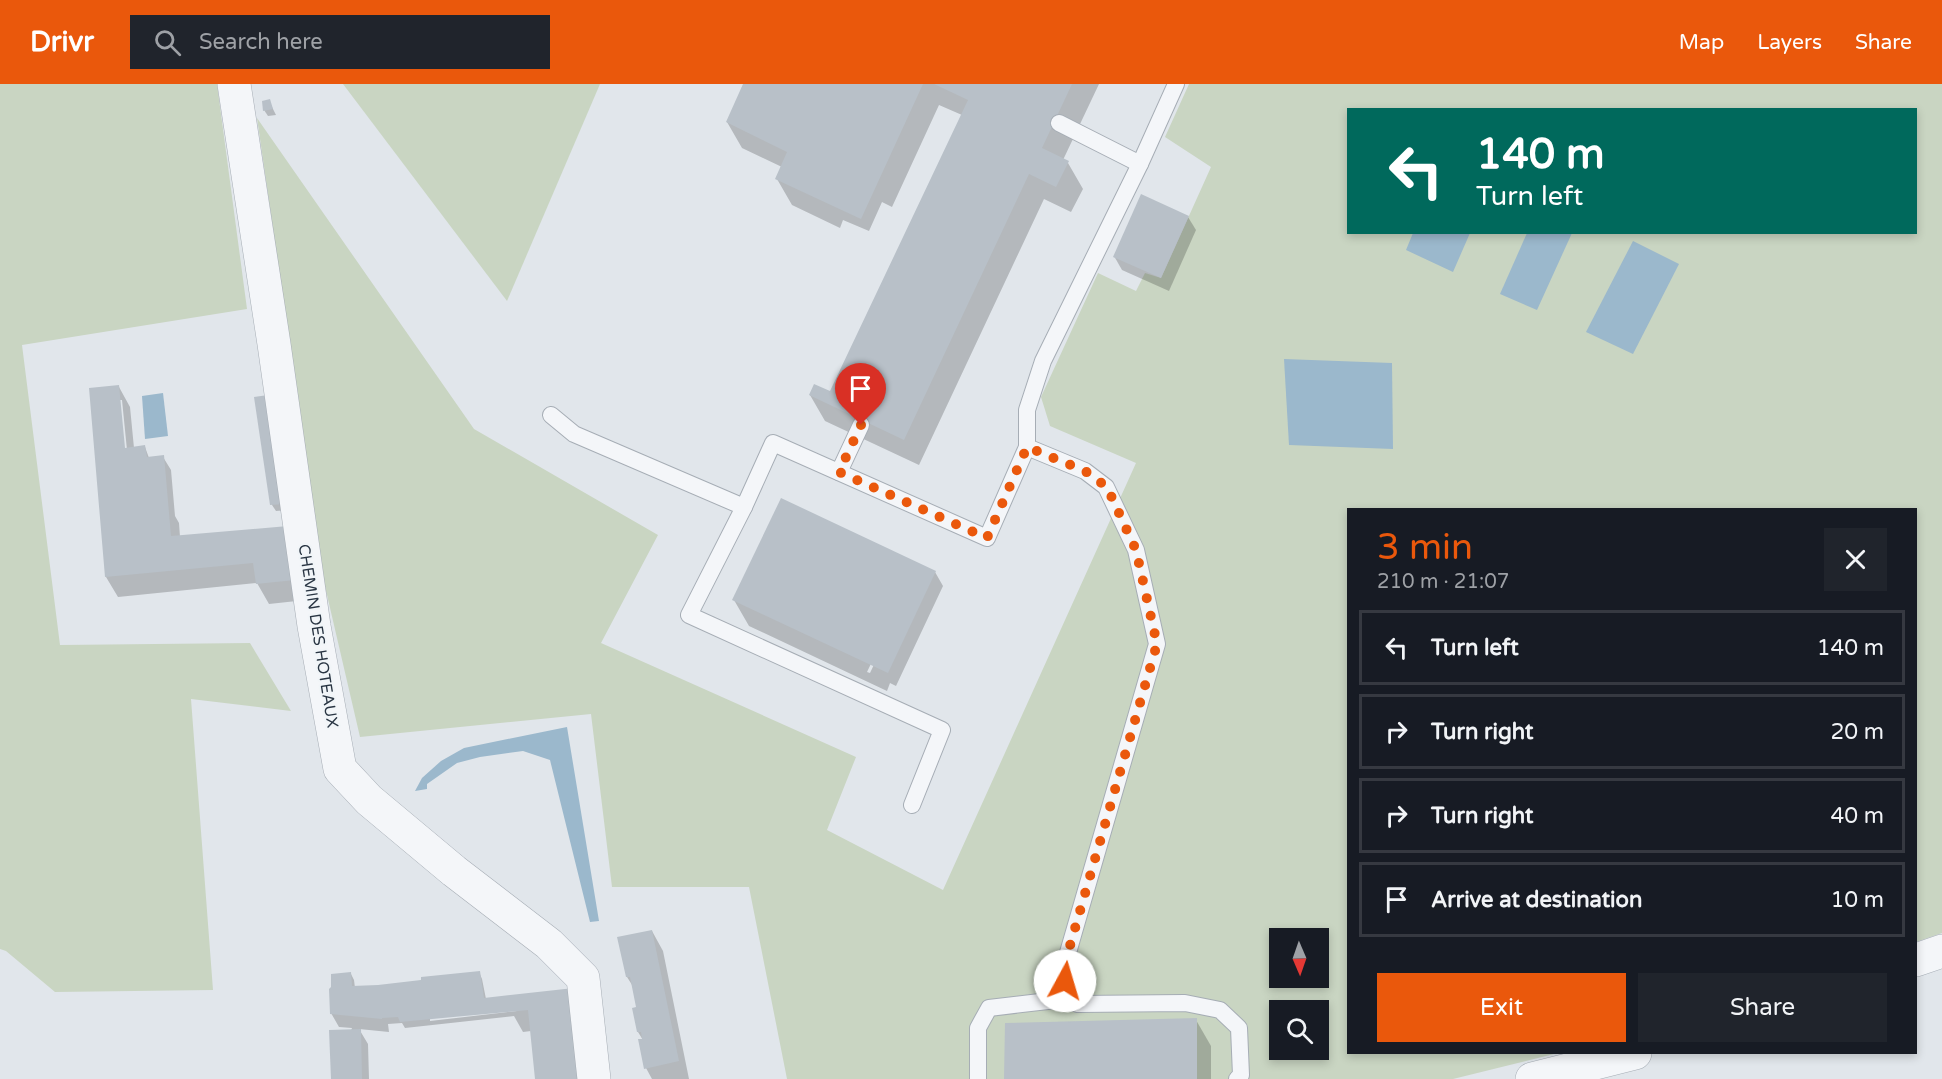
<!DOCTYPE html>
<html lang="en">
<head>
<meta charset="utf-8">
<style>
	:root { --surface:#171b24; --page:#20242c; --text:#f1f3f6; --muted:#9ea1a6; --line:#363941; --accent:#ea580c }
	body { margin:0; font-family:"Varela Round",sans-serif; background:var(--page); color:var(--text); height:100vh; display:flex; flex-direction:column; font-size:22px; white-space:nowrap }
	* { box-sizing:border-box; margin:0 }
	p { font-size:20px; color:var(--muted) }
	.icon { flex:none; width:33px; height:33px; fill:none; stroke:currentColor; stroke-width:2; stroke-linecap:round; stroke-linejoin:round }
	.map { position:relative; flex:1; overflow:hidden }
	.details { position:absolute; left:1347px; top:424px; width:570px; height:546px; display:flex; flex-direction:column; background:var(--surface); border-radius:0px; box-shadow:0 3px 9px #0003 }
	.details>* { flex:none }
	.top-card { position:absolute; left:1347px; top:24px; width:570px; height:126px; border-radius:0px; box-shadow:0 3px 9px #0003; background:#00695c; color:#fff; overflow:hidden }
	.needle { width:39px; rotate:178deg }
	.controls { position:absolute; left:1269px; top:844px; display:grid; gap:12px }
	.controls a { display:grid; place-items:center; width:60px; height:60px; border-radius:0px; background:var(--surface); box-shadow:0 3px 9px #0003; font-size:30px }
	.pin { position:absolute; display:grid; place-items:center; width:51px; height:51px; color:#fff; margin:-62px -26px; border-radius:50% 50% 50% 0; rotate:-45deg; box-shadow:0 0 6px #0007 }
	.pin .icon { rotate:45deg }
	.me { position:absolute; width:66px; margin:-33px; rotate:6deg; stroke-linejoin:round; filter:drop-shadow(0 0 4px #0008) }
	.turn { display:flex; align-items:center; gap:21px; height:126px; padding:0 30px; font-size:27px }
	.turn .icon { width:78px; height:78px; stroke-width:2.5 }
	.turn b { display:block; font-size:42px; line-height:51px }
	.round { display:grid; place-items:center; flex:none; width:63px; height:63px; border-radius:0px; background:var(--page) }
	.overview { display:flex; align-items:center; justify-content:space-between; height:102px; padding:0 30px }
	h1 { font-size:36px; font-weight:600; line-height:45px; color:var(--accent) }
	.cta { display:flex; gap:12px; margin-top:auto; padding:12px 30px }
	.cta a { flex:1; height:69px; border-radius:0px; background:var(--accent); color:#fff; font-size:24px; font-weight:600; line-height:69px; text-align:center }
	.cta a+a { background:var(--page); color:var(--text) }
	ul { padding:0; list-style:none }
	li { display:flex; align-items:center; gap:18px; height:75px; margin:0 12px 9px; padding:0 18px; border:3px solid var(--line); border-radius:0px }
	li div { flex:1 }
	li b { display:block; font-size:22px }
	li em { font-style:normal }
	header { display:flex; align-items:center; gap:36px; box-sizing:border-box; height:84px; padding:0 30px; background:var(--accent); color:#fff }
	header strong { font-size:28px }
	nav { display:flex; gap:33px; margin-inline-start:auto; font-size:21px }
	.search { width:420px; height:54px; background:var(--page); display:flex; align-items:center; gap:15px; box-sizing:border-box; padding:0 21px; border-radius:0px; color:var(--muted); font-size:22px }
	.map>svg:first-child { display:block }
	.green { fill:#c9d5c2; fill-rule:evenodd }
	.water { fill:#9bb8cc }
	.shadow { fill:#0003; fill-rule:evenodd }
	.building { fill:#b8c0c8 }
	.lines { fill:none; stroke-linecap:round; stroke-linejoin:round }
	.lane-casing { stroke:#a6adb5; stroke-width:18 }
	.street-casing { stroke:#a6adb5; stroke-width:34 }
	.lane { stroke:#f4f6f9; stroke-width:16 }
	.street { stroke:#f4f6f9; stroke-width:33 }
	.route { stroke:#ea580c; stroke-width:10; stroke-dasharray:0 18 }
	.labels { text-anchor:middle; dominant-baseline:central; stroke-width:4.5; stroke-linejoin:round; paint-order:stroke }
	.street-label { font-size:16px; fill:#293543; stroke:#f1f5f8 }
</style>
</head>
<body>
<header>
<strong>Drivr</strong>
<div class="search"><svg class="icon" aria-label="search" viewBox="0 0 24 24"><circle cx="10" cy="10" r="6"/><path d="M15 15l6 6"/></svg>Search here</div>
<nav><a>Map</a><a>Layers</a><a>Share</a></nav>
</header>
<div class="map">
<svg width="1942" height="995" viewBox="0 0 1942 995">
	<rect width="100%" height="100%" fill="#e1e6eb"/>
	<g class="green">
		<path d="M0,0H217L247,225L22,261L60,561L250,559L291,627L191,615L213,906L55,908L6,867L0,865Z"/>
		<path d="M343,0H600L507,217Z"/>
		<path d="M1189,0H1942V849L1916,858V426H1348V969H1558L1453,995H787L749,803H612L591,630L360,653L324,498L257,34L474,345L658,451L601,559L856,673L827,746L943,806L1136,379L1050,342L1041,313L1098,189L1136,207L1145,189L1161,194L1211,83L1165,53ZM1348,26H1916V148H1348ZM1280,855H1318V894H1280ZM1280,927H1318V966H1280Z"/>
	</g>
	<g class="water">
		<path d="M1413,149V148L1470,149L1453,188L1406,166Z"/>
		<path d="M1527,149H1572L1537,226L1500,210Z"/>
		<path d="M1633,157L1679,180L1633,270L1586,248Z"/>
		<path d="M1284,275L1392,279L1393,365L1289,361Z"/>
		<path d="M163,309L168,352L145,355L142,312Z"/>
		<path d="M567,643L599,837L590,838L550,676L523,667L480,673L457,679L427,700V705L415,707L422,694L441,677L464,664Z"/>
	</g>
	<g class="shadow">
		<path d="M745,0H1099L1063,76L1068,79L1083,105L1071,128L1044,115L919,381L825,337L810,311L831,309L962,31L939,21L892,123L882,118L869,147L843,136L840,144L792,121L777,95L782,83L742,64L727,38Z"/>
		<path d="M269,17L276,31L268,32L264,26Z"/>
		<path d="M1188,133L1196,146L1169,207L1122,186L1114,172Z"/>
		<path d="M119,303L130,323L134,364L145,363L149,374L163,373L171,386L175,432L179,439L180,453L287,444L306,516L269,520L257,499L118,513L106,493ZM119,316H122L127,366H124Z"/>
		<path d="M271,319L288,426L276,427L272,421Z"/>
		<path d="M782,416L935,488L943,502L896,602L890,599L887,607L749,542L734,516ZM912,494H915L870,589L867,588Z"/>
		<path d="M652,847L663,867L689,995H652L646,984L643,956L638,948V924L634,904L627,893Z"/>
		<path d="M479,888L482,895L486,915L573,906L537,995L531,947L523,948L514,932L405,944L402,939L388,940L389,948L359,945L368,960L369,995H332L352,944L339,943L331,929L351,890L354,896L355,904L378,903ZM517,924V927L430,937V934Z"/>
		<path d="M1196,936L1211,962V995H1006Z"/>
	</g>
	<g class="building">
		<path d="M743,0H923L861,135L775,95L787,68L726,38Z"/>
		<path d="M934,0H1072L1042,64L1069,77L1056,103L1029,90L904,356L809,311L814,300L830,307L968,16Z"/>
		<path d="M270,15L273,25L263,27L262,17Z"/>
		<path d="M1141,110L1189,132L1161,194L1113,173Z"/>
		<path d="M119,301L125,364L145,361L147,373L164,371L171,452L288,442L295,496L256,500L253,479L105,493L89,304Z"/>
		<path d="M268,311L285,420L270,421L254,313Z"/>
		<path d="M781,414L936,487L888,589L732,516Z"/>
		<path d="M652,846L679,977L644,985L638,955H642L641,948H637L632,924L636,923L630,893H626L617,853Z"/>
		<path d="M480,887L484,914L574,904L582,995H535L528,926L400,938L398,933L382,934V935L330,930L329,905L331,903V890L351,888L352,902L378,901L421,896V893Z"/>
		<path d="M1197,934V995H1004L1005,939Z"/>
		<path d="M361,945L362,995H331L329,946Z"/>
	</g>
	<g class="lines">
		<g class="lane-casing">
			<g id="lane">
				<path d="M1176,0L1140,80L1043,277L1027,326V363L1085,387L1106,403L1136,466L1157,560L1065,879V915L1078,920L1185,919L1220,926L1239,944L1241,991L1237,995"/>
				<path d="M1059,39L1140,80"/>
				<path d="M551,331L574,350L744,423L689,531L942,646L912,721"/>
				<path d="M839,388L861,341"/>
				<path d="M744,423L773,359L987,454L1027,363"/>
				<path d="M978,995V944L989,924L1065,915"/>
			</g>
		</g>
		<g class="street-casing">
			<g id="street">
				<path d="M234,0L274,260L314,542L340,685L369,716L454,787L549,860L583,894L594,995"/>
				<path d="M1916,876L1942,867"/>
				<path d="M1532,995L1635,969"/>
			</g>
		</g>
		<use href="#lane" class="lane"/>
		<use href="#street" class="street"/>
	</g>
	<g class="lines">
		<path class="route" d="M861,341L839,388L987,454L1027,363L1085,387L1107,403L1136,466L1157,560L1065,879V897"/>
	</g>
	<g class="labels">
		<g class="street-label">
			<text transform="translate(318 552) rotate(81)">CHEMIN DES HOTEAUX</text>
		</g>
	</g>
</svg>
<div class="controls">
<a><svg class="needle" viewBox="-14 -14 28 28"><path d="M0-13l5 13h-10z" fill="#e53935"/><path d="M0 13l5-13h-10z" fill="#9ea1a6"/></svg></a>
<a><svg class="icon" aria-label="search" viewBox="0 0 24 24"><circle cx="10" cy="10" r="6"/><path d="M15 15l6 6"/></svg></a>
</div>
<div class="pin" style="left:861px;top:341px;background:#d93025"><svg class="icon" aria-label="arrive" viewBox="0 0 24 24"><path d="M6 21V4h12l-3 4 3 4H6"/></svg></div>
<svg class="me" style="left:1065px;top:897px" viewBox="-20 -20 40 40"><circle r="19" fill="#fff"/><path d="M0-13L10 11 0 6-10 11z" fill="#ea580c"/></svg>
<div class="top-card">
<div class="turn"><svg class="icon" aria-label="left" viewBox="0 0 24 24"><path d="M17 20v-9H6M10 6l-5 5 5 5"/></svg><div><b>140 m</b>Turn left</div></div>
</div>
<section class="details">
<div class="overview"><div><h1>3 min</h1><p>210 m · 21:07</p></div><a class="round"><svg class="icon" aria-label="close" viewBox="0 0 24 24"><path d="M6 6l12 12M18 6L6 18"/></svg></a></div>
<ul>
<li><svg class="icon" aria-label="left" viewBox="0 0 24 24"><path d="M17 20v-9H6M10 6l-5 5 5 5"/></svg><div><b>Turn left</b></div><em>140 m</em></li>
<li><svg class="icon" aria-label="right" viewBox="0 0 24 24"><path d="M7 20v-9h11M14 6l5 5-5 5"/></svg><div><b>Turn right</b></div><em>20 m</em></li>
<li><svg class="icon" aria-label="right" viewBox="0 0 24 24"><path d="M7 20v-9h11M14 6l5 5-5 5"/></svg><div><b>Turn right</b></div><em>40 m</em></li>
<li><svg class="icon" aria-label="arrive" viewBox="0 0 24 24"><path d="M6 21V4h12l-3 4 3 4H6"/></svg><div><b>Arrive at destination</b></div><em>10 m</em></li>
</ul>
<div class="cta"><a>Exit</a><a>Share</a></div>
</section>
</div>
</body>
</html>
